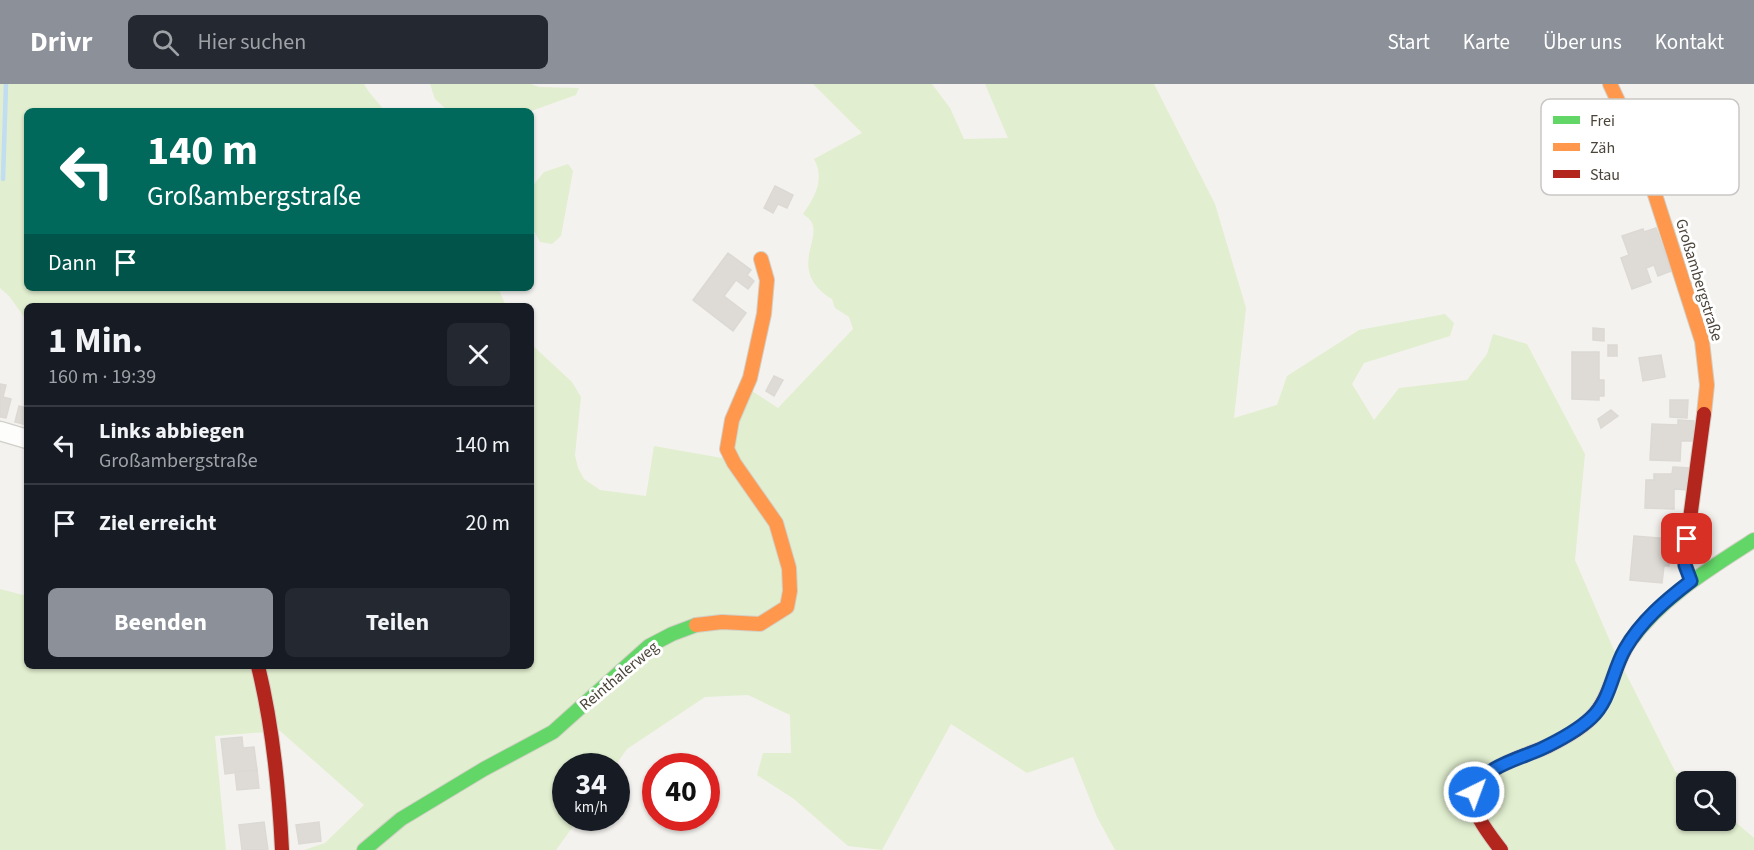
<!DOCTYPE html>
<html lang="de">
<head>
<meta charset="utf-8">
<style>
	:root { --surface:#171b24; --page:#242831; --text:#f1f3f6; --muted:#9ea1a6; --line:#363941; --accent:#8c9099 }
	body { margin:0; font-family:"Source Sans 3",sans-serif; background:var(--page); color:var(--text); height:100vh; display:flex; flex-direction:column; font-size:22px; white-space:nowrap }
	* { box-sizing:border-box; margin:0 }
	p { font-size:20px; color:var(--muted) }
	.icon { flex:none; width:33px; height:33px; fill:none; stroke:currentColor; stroke-width:2; stroke-linecap:round; stroke-linejoin:round }
	.map { position:relative; flex:1; overflow:hidden }
	.sheet { position:absolute; left:24px; top:219px; width:510px; height:366px; display:flex; flex-direction:column; background:var(--surface); border-radius:9px; box-shadow:0 2px 4px #0004 }
	.sheet>* { flex:none }
	.guide { position:absolute; left:24px; top:24px; width:510px; height:183px; border-radius:9px; box-shadow:0 2px 4px #0004; background:#00695c; color:#fff; overflow:hidden }
	.fabs { position:absolute; left:1676px; top:687px; display:grid; gap:12px }
	.fabs a { display:grid; place-items:center; width:60px; height:60px; border-radius:9px; background:var(--surface); box-shadow:0 2px 4px #0004; font-size:30px }
	.speed { position:absolute; left:552px; top:669px; display:flex; gap:12px; font-size:30px; font-weight:700; text-align:center }
	.speed>* { display:grid; place-content:center; width:78px; height:78px; border-radius:50%; background:var(--surface); box-shadow:0 2px 4px #0004; line-height:1 }
	.speed small { font-size:15px; font-weight:400 }
	.speed .limit { border:9px solid #d22; background:#fff; color:#111 }
	.pin { position:absolute; display:grid; place-items:center; width:51px; height:51px; color:#fff; margin:-26px; border-radius:12px; box-shadow:0 3px 9px #0006 }
	.me { position:absolute; width:66px; margin:-33px; rotate:42deg; stroke-linejoin:round; filter:drop-shadow(0 0 4px #0008) }
	.turn { display:flex; align-items:center; gap:21px; height:126px; padding:0 24px; font-size:27px }
	.turn .icon { width:78px; height:78px; stroke-width:2.5 }
	.turn b { display:block; font-size:42px; line-height:51px }
	.then { display:flex; align-items:center; height:57px; padding:0 24px; background:#0003; gap:12px; font-size:22px }
	.round { display:grid; place-items:center; flex:none; width:63px; height:63px; border-radius:9px; background:var(--page) }
	.summary { display:flex; align-items:center; justify-content:space-between; height:102px; padding:0 24px }
	h1 { font-size:36px; font-weight:700; line-height:45px }
	.cta { display:flex; gap:12px; margin-top:auto; padding:12px 24px }
	.cta a { flex:1; height:69px; border-radius:9px; background:var(--accent); color:#fff; font-size:24px; font-weight:700; line-height:69px; text-align:center }
	.cta a+a { background:var(--page); color:var(--text) }
	ul { padding:0; list-style:none }
	li { display:flex; align-items:center; gap:18px; height:78px; padding:0 24px; border-top:2px solid var(--line) }
	li div { flex:1 }
	li b { display:block; font-size:22px }
	li em { font-style:normal }
	header { display:flex; align-items:center; gap:36px; box-sizing:border-box; height:84px; padding:0 30px; background:var(--accent); color:#fff }
	header strong { font-size:28px }
	nav { display:flex; gap:33px; margin-inline-start:auto; font-size:21px }
	.search { width:420px; height:54px; background:var(--page); display:flex; align-items:center; gap:15px; box-sizing:border-box; padding:0 21px; border-radius:9px; color:var(--muted); font-size:22px }
	.map>svg:first-child { display:block }
	.green { fill:#e1eecf }
	.lines { fill:none; stroke-linecap:round; stroke-linejoin:round }
	.stream { stroke:#c0ddf1; stroke-width:4.5 }
	.building { fill:#dedbd6; stroke:#dcd9d4; stroke-width:1.5 }
	.street-casing { stroke:#d2d0cb; stroke-width:21 }
	.fast-casing { stroke:#d3cfc5; stroke-width:16 }
	.slow-casing { stroke:#d3cfc5; stroke-width:16 }
	.jam-casing { stroke:#d3cfc5; stroke-width:16 }
	.street { stroke:#fdfdfc; stroke-width:18 }
	.fast { stroke:#63d668; stroke-width:14 }
	.slow { stroke:#ff974d; stroke-width:14 }
	.jam { stroke:#b3261e; stroke-width:14 }
	.route-casing { stroke:#114b97; stroke-width:15 }
	.route { stroke:#1a73e8; stroke-width:10 }
	.labels { text-anchor:middle; dominant-baseline:central; stroke-width:6; stroke-linejoin:round; paint-order:stroke }
	.street-label { font-size:16px; fill:#4b4439; stroke:#fff }
	.key { fill:#fff; stroke:#c9c7c4; stroke-width:1.5 }
	.key-label { font-size:16px; fill:#4b4439 }
</style>
</head>
<body>
<header>
<strong>Drivr</strong>
<div class="search"><svg class="icon" aria-label="search" viewBox="0 0 24 24"><circle cx="10" cy="10" r="6"/><path d="M15 15l6 6"/></svg>Hier suchen</div>
<nav><a>Start</a><a>Karte</a><a>Über uns</a><a>Kontakt</a></nav>
</header>
<div class="map">
<svg width="1754" height="766" viewBox="0 0 1754 766">
	<rect width="100%" height="100%" fill="#f4f2ee"/>
	<g class="green">
		<path d="M0,0H364L369,8L385,27H27V204H498L506,222H27V237L9,212L0,204Z"/>
		<path d="M430,0H531L539,3L579,4L576,11L531,27H448L435,15Z"/>
		<path d="M813,0H932L950,24L964,55L1008,54L985,0H1154L1215,120L1246,224L1234,334L1277,321L1287,292L1359,246L1445,230L1454,239L1450,252L1364,279L1352,300L1374,336L1399,304L1467,296L1487,270L1493,250L1527,260L1585,370L1575,476L1613,564L1675,687L1687,697L1686,736H1725V729L1754,754V766H1115L1097,733L1073,673L1027,689L951,640L882,766L848,762L794,715L757,691L763,669H791L790,631L748,611L705,613L627,665L615,682H566V734H579L556,766H304L325,759L364,721L279,646L262,582H531V260L572,298L581,313L575,371L578,384L584,395L600,406L646,412L654,362L722,374L752,307L778,324L853,245L849,233L835,224L832,215C785,186 825,153 810,136C808,133 805,132 803,130C815,113 825,95 814,75L862,49Z"/>
		<path d="M568,80L573,87L561,152L552,160L540,158L531,141V104L544,88Z"/>
		<path d="M0,505L27,512V582H253L267,648L215,652L226,766H0Z"/>
	</g>
	<g class="lines">
		<path class="stream" d="M3,95L6,0"/>
	</g>
	<g class="building">
		<path d="M775,102L793,111L787,124L778,120L773,129L764,124Z"/>
		<path d="M1656,144L1671,187L1658,192L1654,181L1646,184L1651,198L1632,205L1621,174L1629,171L1622,152L1643,145L1644,148Z"/>
		<path d="M728,169L751,186L747,191L754,197L748,205L736,196L724,212L746,229L733,247L693,216Z"/>
		<path d="M1593,244L1604,245V257L1593,256Z"/>
		<rect x="1608" y="261" width="9" height="11"/>
		<path d="M1572,268H1599V296H1604V312H1599V316L1572,315Z"/>
		<path d="M1661,271L1665,293L1643,297L1639,274Z"/>
		<path d="M774,292L783,296L774,312L766,307Z"/>
		<path d="M0,300L6,301L3,313L11,315L6,334L0,333Z"/>
		<path d="M1670,316H1688L1687,334L1670,333Z"/>
		<path d="M19,322L27,324V341L15,338Z"/>
		<path d="M1611,326L1618,332L1601,344L1598,335Z"/>
		<path d="M1678,336L1694,337V357H1681L1680,377L1650,376L1652,340L1678,341Z"/>
		<path d="M1673,383L1690,384L1689,406L1674,405V425L1645,424L1646,396H1654V390H1672Z"/>
		<path d="M1634,452L1671,455L1669,482H1664L1662,499L1630,496Z"/>
		<path d="M242,653L243,664L254,663L257,686L225,690L221,655Z"/>
		<path d="M257,686L259,704L237,706L235,688Z"/>
		<path d="M264,738L268,766H242L239,741Z"/>
		<path d="M319,738L321,757L299,760L296,741Z"/>
	</g>
	<g class="lines">
		<g class="street-casing">
			<path id="street" d="M0,347L27,355"/>
		</g>
		<g class="fast-casing">
			<g id="fast">
				<path d="M1630,557C1662,513 1709,485 1754,456"/>
				<path d="M364,766L401,735L484,685L553,648L649,562L672,550L696,541"/>
			</g>
		</g>
		<g class="slow-casing">
			<g id="slow">
				<path d="M1610,0L1640,64L1702,257L1707,301L1704,330"/>
				<path d="M696,541L722,538L760,540L787,523L790,507L789,484L776,439L734,379L727,365L732,336L750,294L764,230L767,196L761,175"/>
			</g>
		</g>
		<g class="jam-casing">
			<g id="jam">
				<path d="M1691,497L1685,481V472L1704,330"/>
				<path d="M258,582C273,643 279,704 282,766"/>
				<path d="M1501,766C1490,751 1471,729 1473,709C1477,684 1529,671 1548,662C1563,654 1579,646 1591,634C1612,613 1613,581 1630,557"/>
			</g>
		</g>
		<use href="#street" class="street"/>
		<use href="#fast" class="fast"/>
		<use href="#slow" class="slow"/>
		<use href="#jam" class="jam"/>
	</g>
	<g class="lines">
		<g class="route-casing">
			<path id="route" d="M1474,708C1482,683 1519,675 1541,665C1558,657 1577,647 1591,634C1611,616 1612,587 1625,565C1641,537 1666,516 1691,497L1685,481L1687,455"/>
		</g>
		<use href="#route" class="route"/>
	</g>
	<g class="labels">
		<g class="street-label">
			<text transform="translate(1699 196) rotate(73)">Großambergstraße</text>
			<text transform="translate(619 592) rotate(-40)">Reinthalerweg</text>
		</g>
	</g>
	<rect x="1541" y="15" width="198" height="96" rx="9" class="key"/>
	<rect x="1553" y="32" width="27" height="8" fill="#63d668"/>
	<rect x="1553" y="59" width="27" height="8" fill="#ff974d"/>
	<rect x="1553" y="86" width="27" height="8" fill="#b3261e"/>
	<g class="key-label">
		<text x="1590" y="42">Frei</text>
		<text x="1590" y="69">Zäh</text>
		<text x="1590" y="96">Stau</text>
	</g>
</svg>
<div class="fabs">
<a><svg class="icon" aria-label="search" viewBox="0 0 24 24"><circle cx="10" cy="10" r="6"/><path d="M15 15l6 6"/></svg></a>
</div>
<div class="speed"><div>34<small>km/h</small></div><div class="limit">40</div></div>
<div class="pin" style="left:1687px;top:455px;background:#d93025"><svg class="icon" aria-label="arrive" viewBox="0 0 24 24"><path d="M6 21V4h12l-3 4 3 4H6"/></svg></div>
<svg class="me" style="left:1474px;top:708px" viewBox="-20 -20 40 40"><circle r="17" fill="#1a73e8" stroke="#fff" stroke-width="3"/><path d="M0-11L8 9 0 5-8 9z" fill="#fff"/></svg>
<div class="guide">
<div class="turn"><svg class="icon" aria-label="left" viewBox="0 0 24 24"><path d="M17 20v-9H6M10 6l-5 5 5 5"/></svg><div><b>140 m</b>Großambergstraße</div></div>
<div class="then">Dann<svg class="icon" aria-label="arrive" viewBox="0 0 24 24"><path d="M6 21V4h12l-3 4 3 4H6"/></svg></div>
</div>
<section class="sheet">
<div class="summary"><div><h1>1 Min.</h1><p>160 m · 19:39</p></div><a class="round"><svg class="icon" aria-label="close" viewBox="0 0 24 24"><path d="M6 6l12 12M18 6L6 18"/></svg></a></div>
<ul>
<li><svg class="icon" aria-label="left" viewBox="0 0 24 24"><path d="M17 20v-9H6M10 6l-5 5 5 5"/></svg><div><b>Links abbiegen</b><p>Großambergstraße</p></div><em>140 m</em></li>
<li><svg class="icon" aria-label="arrive" viewBox="0 0 24 24"><path d="M6 21V4h12l-3 4 3 4H6"/></svg><div><b>Ziel erreicht</b></div><em>20 m</em></li>
</ul>
<div class="cta"><a>Beenden</a><a>Teilen</a></div>
</section>
</div>
</body>
</html>
